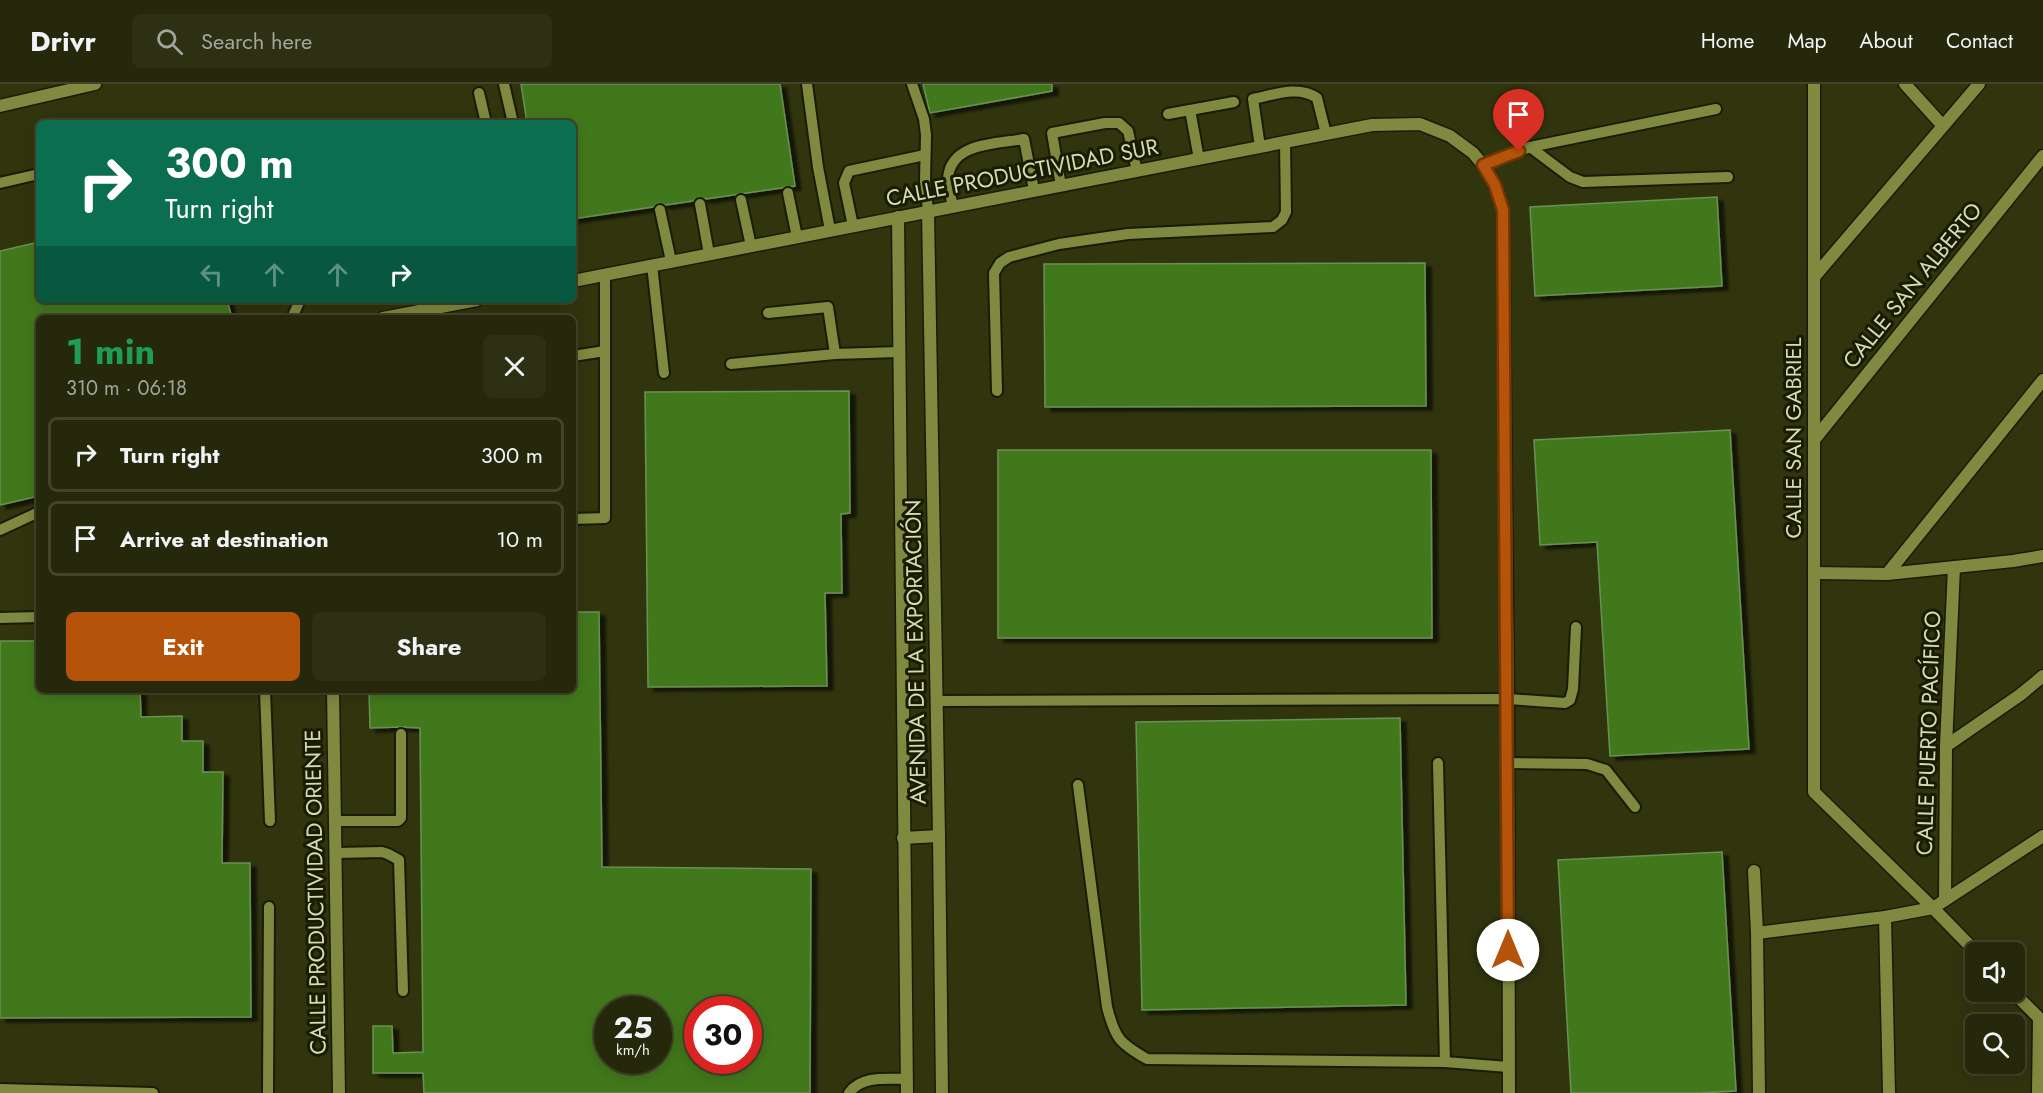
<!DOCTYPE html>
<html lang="en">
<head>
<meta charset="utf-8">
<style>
	:root { --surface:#25280a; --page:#2d3013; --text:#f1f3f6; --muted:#a3a69c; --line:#42442b; --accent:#b45309 }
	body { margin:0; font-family:Jost,sans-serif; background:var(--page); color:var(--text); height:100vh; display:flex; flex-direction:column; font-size:22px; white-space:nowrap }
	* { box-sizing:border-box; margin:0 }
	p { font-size:20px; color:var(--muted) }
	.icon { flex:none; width:33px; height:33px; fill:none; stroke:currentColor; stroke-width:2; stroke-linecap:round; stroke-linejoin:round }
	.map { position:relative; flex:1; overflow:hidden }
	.details { position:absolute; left:36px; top:231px; width:540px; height:378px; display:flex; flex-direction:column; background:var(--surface); border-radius:9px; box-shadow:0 3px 15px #0003,0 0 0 2px var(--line) }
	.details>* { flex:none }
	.top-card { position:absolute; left:36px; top:36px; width:540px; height:183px; border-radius:9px; box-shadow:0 3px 15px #0003,0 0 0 2px var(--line); background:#0b6e4f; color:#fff; overflow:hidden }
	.tools { position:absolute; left:1965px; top:858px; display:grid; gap:12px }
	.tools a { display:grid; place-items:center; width:60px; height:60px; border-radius:9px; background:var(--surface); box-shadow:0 3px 15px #0003,0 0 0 2px var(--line); font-size:30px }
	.speed { position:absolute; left:594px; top:912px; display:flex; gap:12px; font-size:30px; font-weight:700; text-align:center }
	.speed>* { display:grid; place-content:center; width:78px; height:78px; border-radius:50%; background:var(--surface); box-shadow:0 3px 15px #0003,0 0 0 2px var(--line); line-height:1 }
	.speed small { font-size:15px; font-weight:400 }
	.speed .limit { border:9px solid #d22; background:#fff; color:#111 }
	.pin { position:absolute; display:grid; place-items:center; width:51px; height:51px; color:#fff; margin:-62px -26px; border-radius:50% 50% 50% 0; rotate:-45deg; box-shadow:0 0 6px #0007 }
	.pin .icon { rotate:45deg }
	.me { position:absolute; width:66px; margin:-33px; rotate:0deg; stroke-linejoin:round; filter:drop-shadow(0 0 4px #0008) }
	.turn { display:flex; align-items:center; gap:21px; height:126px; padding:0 30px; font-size:27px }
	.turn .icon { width:78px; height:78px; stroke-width:2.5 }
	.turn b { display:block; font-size:42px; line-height:51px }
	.lanes { display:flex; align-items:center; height:57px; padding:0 30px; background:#0003; justify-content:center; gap:30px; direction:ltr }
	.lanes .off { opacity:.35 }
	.round { display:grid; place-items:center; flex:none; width:63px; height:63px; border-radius:9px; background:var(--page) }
	.head { display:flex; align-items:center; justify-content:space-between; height:102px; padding:0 30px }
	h1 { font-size:36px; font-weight:700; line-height:45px; color:#1e9e55 }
	.button { display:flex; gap:12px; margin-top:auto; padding:12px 30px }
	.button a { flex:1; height:69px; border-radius:9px; background:var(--accent); color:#fff; font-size:24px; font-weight:700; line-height:69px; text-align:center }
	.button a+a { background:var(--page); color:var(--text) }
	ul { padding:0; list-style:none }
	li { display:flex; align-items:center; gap:18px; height:75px; margin:0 12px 9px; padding:0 18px; border:3px solid var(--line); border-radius:9px }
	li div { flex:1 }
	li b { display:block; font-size:22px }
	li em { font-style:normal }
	header { display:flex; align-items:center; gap:36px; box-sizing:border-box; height:84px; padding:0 30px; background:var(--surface); border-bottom:2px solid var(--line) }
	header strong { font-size:28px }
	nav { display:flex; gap:33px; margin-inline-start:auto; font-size:21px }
	.search { width:420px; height:54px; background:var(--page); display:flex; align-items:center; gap:15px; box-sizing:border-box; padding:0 21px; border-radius:9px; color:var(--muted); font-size:22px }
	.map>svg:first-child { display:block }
	.building { fill:#42781c; stroke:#6a9154; stroke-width:1.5; fill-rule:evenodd; filter:url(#shadow) }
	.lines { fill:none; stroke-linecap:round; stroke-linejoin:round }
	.service-casing { stroke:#191c05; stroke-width:14 }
	.minor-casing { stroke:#191c05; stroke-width:15 }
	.service { stroke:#7f893f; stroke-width:10 }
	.minor { stroke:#7f893f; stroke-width:12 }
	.route-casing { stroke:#753606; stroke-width:15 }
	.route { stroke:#b45309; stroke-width:10 }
	.labels { text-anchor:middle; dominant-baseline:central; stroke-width:6; stroke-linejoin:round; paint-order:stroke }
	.street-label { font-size:22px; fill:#d5dbb7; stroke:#191c00 }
</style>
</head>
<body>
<header>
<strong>Drivr</strong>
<div class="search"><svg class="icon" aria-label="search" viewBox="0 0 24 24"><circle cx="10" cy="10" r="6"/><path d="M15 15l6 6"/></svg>Search here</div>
<nav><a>Home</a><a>Map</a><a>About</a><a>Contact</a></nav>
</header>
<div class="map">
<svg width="2043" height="1009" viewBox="0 0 2043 1009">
	<defs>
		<filter id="shadow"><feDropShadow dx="6" dy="4" stdDeviation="1.5" flood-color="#0009"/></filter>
	</defs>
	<rect width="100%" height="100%" fill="#31350e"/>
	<g class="building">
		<path d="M521,0H780L795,102L706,115L699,113L693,117L666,121L659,119L653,123L573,135V39H527Z"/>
		<path d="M923,0H1052V7L930,29Z"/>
		<path d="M1717,113L1722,202L1535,212L1530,123Z"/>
		<path d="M39,158V216H227L232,234H39V412L0,421V167Z"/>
		<path d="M1425,179L1426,322L1045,323L1044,180Z"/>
		<path d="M849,307L850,429L841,430L842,509H825L827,602L648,603L645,308Z"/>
		<path d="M1730,346L1749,665L1610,672L1597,458L1540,461L1534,356Z"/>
		<path d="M998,366H1431L1432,554H998Z"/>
		<path d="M573,528H599L602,783L811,785L810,1009H424L423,989H373V942H392L393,969L423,968L420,644L400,643L370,644L369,606H573ZM603,926H658V976H604ZM698,926H748V976H698Z"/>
		<path d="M0,557H39V606H140L141,633L182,632V657H203V688H223L222,779H250L251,933L0,934Z"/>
		<path d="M1400,634L1406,921L1142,926L1136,638Z"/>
		<path d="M1722,768L1736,1007L1699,1009H1571L1558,776Z"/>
	</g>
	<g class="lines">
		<g class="service-casing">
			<g id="service">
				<path d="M504,0L513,39"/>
				<path d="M807,0L818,83L830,146"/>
				<path d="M912,0L924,35L926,51L925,97L928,127"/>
				<path d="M479,9L486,39"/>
				<path d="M1190,26L1199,75"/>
				<path d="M1168,30L1234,18"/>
				<path d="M1260,63L1253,15C1274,11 1298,1 1317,14L1326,50"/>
				<path d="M1530,63L1570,93L1583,98L1728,93"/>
				<path d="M1483,81L1530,63L1716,25"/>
				<path d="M0,99L39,90"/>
				<path d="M1061,102L1052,49L1105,39H1119L1128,47L1137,87"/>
				<path d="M788,109L797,153"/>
				<path d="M741,116L751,162"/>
				<path d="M700,120L709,170"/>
				<path d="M953,122C951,114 948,103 948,94C951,58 997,60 1024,55L1034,106"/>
				<path d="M660,126L671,177"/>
				<path d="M853,142L844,99L849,87L925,71"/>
				<path d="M652,181L664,289"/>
				<path d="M292,234L300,216"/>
				<path d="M835,270L899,268"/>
				<path d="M573,272L605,267"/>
				<path d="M731,280L835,270L828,223L768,229"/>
				<path d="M997,307L994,189L1000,179L1009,173L1059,160L1128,150L1273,143L1282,136L1286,128L1285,58"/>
				<path d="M573,435L605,434V190"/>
				<path d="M0,446L39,428"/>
				<path d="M0,534L39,533"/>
				<path d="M265,606L270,737"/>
				<path d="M937,617L1508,615L1565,619L1570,616L1573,605L1576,543"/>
				<path d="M1438,679L1445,978"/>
				<path d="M1508,679L1587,680L1606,686L1635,723"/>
				<path d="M1078,701L1107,923C1115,954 1119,959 1147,975L1445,978L1508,983"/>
				<path d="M335,737H398L401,734V650"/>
				<path d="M336,769L382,768L388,770L399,776L403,907"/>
				<path d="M0,1005L153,1009"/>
				<path d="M268,1009L269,823"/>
				<path d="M849,1009C862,991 887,995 907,995"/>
			</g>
		</g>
		<g class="minor-casing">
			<g id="minor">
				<path d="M1814,0V708L1933,824L1976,868"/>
				<path d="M1905,0L1943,42"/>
				<path d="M0,22L95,0"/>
				<path d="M928,127L939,752L942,1009"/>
				<path d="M898,133L907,1009"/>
				<path d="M1814,193L1979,0"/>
				<path d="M573,197L1372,41L1420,40L1450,52L1473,69L1483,81L1495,101L1503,126L1508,615L1509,1009"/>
				<path d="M383,234L477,216"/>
				<path d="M1814,356L2043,72"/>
				<path d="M1814,489L1887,490L2013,477L2043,472"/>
				<path d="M1887,490L2043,296"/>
				<path d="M333,606L339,1009"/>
				<path d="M1946,662L2020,611L2043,592"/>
				<path d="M903,754L939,752"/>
				<path d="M1754,787L1757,849L1759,1009"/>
				<path d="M1945,816L1946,662L1954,483"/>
				<path d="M1885,833L1889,1009"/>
				<path d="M1757,849L1885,833L1933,824L2043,752"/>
				<path d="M2013,908L2043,938"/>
				<path d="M2038,1009L2039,935"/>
			</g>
		</g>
		<use href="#service" class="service"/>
		<use href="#minor" class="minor"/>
	</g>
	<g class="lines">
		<g class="route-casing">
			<path id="route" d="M1508,866L1503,126L1495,101L1483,81L1519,67"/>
		</g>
		<use href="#route" class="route"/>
	</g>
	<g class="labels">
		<g class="street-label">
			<text transform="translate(1022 88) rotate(-11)">CALLE PRODUCTIVIDAD SUR</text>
			<text transform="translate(1912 201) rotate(-51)">CALLE SAN ALBERTO</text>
			<text transform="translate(1793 354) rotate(-90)">CALLE SAN GABRIEL</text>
			<text transform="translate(915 568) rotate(-91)">AVENIDA DE LA EXPORTACIÓN</text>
			<text transform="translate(1928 649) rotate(-88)">CALLE PUERTO PACÍFICO</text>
			<text transform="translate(315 808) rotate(-91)">CALLE PRODUCTIVIDAD ORIENTE</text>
		</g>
	</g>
</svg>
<div class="tools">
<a><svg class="icon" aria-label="sound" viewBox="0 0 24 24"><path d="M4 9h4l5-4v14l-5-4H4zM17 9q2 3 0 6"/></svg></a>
<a><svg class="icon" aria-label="search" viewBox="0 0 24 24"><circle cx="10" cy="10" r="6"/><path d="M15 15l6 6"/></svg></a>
</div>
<div class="speed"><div>25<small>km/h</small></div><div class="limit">30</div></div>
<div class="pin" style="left:1519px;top:67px;background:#d93025"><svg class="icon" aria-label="arrive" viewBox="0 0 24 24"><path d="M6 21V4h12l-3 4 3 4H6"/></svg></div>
<svg class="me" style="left:1508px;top:866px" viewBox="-20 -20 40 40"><circle r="19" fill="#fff"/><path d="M0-13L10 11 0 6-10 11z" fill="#b45309"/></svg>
<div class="top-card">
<div class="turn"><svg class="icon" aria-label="right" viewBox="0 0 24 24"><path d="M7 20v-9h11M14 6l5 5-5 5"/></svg><div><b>300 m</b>Turn right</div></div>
<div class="lanes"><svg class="icon off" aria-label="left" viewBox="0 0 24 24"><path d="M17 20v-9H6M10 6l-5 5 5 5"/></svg><svg class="icon off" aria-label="ahead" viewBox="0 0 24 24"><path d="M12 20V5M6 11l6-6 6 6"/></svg><svg class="icon off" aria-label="ahead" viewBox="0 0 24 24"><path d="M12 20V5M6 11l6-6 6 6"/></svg><svg class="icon" aria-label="right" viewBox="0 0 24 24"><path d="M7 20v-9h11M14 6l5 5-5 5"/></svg></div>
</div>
<section class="details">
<div class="head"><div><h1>1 min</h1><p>310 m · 06:18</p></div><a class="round"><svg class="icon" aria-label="close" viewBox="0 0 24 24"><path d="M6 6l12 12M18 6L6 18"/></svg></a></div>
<ul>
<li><svg class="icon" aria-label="right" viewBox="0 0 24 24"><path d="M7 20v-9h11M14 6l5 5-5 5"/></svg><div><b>Turn right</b></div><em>300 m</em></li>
<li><svg class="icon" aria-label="arrive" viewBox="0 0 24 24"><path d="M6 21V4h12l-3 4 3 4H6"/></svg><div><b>Arrive at destination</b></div><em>10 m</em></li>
</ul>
<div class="button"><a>Exit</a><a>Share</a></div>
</section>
</div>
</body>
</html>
